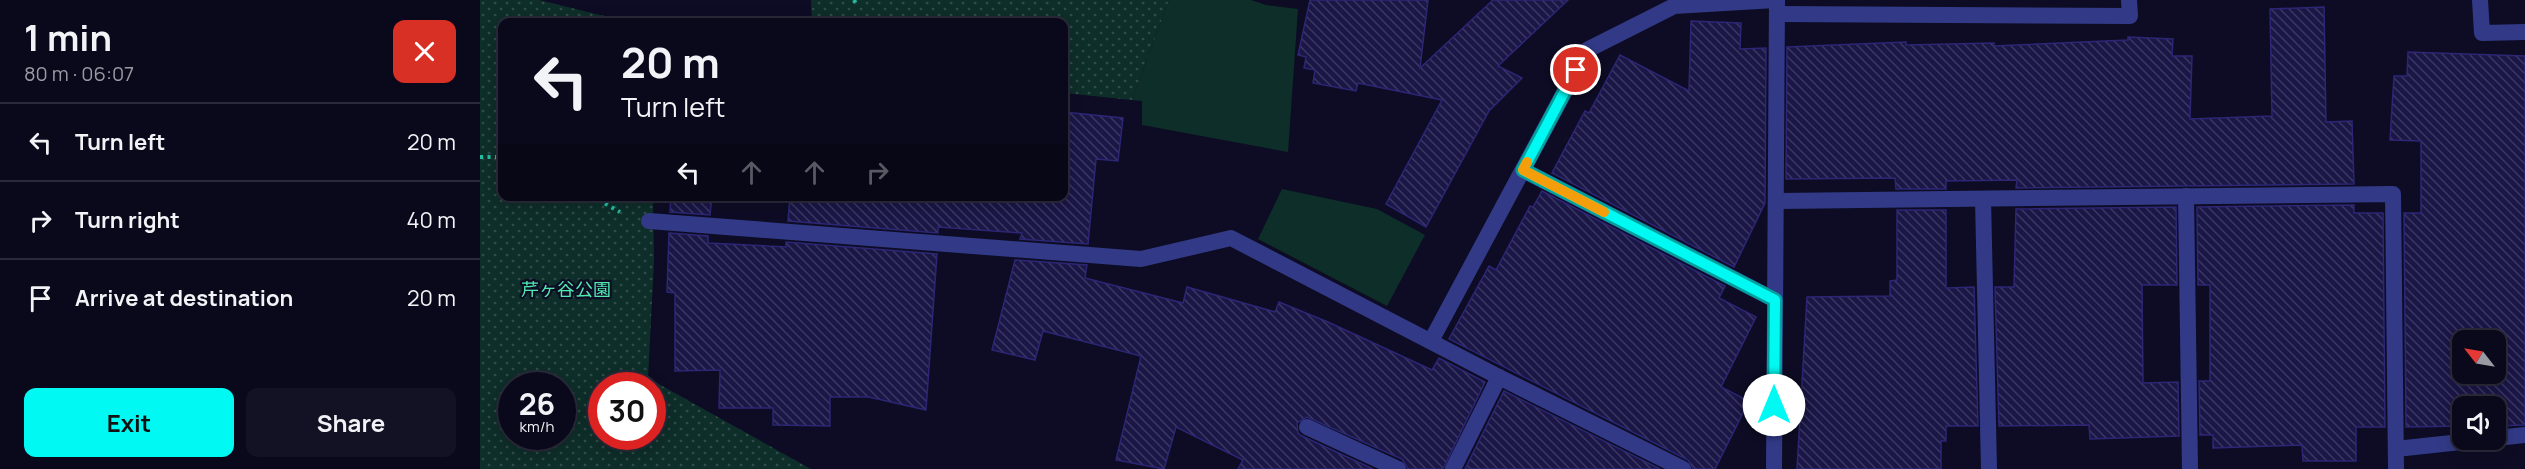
<!DOCTYPE html>
<html lang="en">
<head>
<meta charset="utf-8">
<style>
	:root { --surface:#0a091b; --page:#131224; --text:#f1f3f6; --muted:#999aa3; --line:#2a2a3a; --accent:#00faf3 }
	body { margin:0; font-family:Manrope,"Noto Sans JP",sans-serif; background:var(--page); color:var(--text); height:100vh; display:flex; flex-direction:column; font-size:22px; white-space:nowrap }
	* { box-sizing:border-box; margin:0 }
	p { font-size:20px; color:var(--muted) }
	.icon { flex:none; width:33px; height:33px; fill:none; stroke:currentColor; stroke-width:2; stroke-linecap:round; stroke-linejoin:round }
	.map { position:relative; flex:1; overflow:hidden }
	.sheet { display:flex; flex-direction:column; background:var(--surface); width:480px }
	.sheet>* { flex:none }
	.banner { position:absolute; left:18px; top:18px; width:570px; height:183px; border-radius:12px; box-shadow:0 3px 15px #0003,0 0 0 2px var(--line); background:#0a091b; color:var(--text); overflow:hidden }
	.needle { width:39px; rotate:301deg }
	.tools { position:absolute; left:1972px; top:330px; display:grid; gap:12px }
	.tools a { display:grid; place-items:center; width:54px; height:54px; border-radius:12px; background:var(--surface); box-shadow:0 3px 15px #0003,0 0 0 2px var(--line); font-size:30px }
	.speed { position:absolute; left:18px; top:372px; display:flex; gap:12px; font-size:30px; font-weight:700; text-align:center }
	.speed>* { display:grid; place-content:center; width:78px; height:78px; border-radius:50%; background:var(--surface); box-shadow:0 3px 15px #0003,0 0 0 2px var(--line); line-height:1 }
	.speed small { font-size:15px; font-weight:400 }
	.speed .limit { border:9px solid #d22; background:#fff; color:#111 }
	.pin { position:absolute; display:grid; place-items:center; width:51px; height:51px; color:#fff; margin:-26px; border:3px solid #fff; border-radius:50%; box-shadow:0 2px 6px #0007 }
	.me { position:absolute; width:66px; margin:-33px; rotate:0deg; stroke-linejoin:round; filter:drop-shadow(0 0 4px #0008) }
	.turn { display:flex; align-items:center; gap:21px; height:126px; padding:0 24px; font-size:27px }
	.turn .icon { width:78px; height:78px; stroke-width:2.5 }
	.turn b { display:block; font-size:42px; line-height:51px }
	.lanes { display:flex; align-items:center; height:57px; padding:0 24px; background:#0003; justify-content:center; gap:30px; direction:ltr }
	.lanes .off { opacity:.35 }
	.round { display:grid; place-items:center; flex:none; width:63px; height:63px; border-radius:12px; background:var(--page) }
	.summary { display:flex; align-items:center; justify-content:space-between; height:102px; padding:0 24px }
	h1 { font-size:36px; font-weight:700; line-height:45px }
	.action { display:flex; gap:12px; margin-top:auto; padding:12px 24px }
	.action a { flex:1; height:69px; border-radius:12px; background:var(--accent); color:#111; font-size:24px; font-weight:700; line-height:69px; text-align:center }
	.action a+a { background:var(--page); color:var(--text) }
	ul { padding:0; list-style:none }
	li { display:flex; align-items:center; gap:18px; height:78px; padding:0 24px; border-top:2px solid var(--line) }
	li div { flex:1 }
	li b { display:block; font-size:22px }
	li em { font-style:normal }
	main { display:flex; flex:1; min-height:0 }
	.map>svg:first-child { display:block }
	.green { fill:#0e2e29 }
	.park { fill:url(#park-dots); fill-rule:evenodd }
	.building { fill:url(#building-back-hatch); stroke:#2c2675; stroke-width:1.5; fill-rule:evenodd }
	.lines { fill:none; stroke-linecap:round; stroke-linejoin:round }
	.path { stroke:#23bea2; stroke-width:4; stroke-dasharray:3 4.5; stroke-linecap:butt }
	.service { stroke:#323a87; stroke-width:16 }
	.minor { stroke:#323a87; stroke-width:16 }
	.route-casing { stroke:#00a29e; stroke-width:15 }
	.route { stroke:#00faf3; stroke-width:10 }
	.slow { stroke:#f59e0b; stroke-width:10 }
	.labels { text-anchor:middle; dominant-baseline:central; stroke-width:4.5; stroke-linejoin:round; paint-order:stroke }
	.park-label { font-size:18px; fill:#50eab0; stroke:#0d0c24 }
</style>
</head>
<body>
<main>
<section class="sheet">
<div class="summary"><div><h1>1 min</h1><p>80 m · 06:07</p></div><a class="round" style="background:#d93025;color:#fff"><svg class="icon" aria-label="close" viewBox="0 0 24 24"><path d="M6 6l12 12M18 6L6 18"/></svg></a></div>
<ul>
<li><svg class="icon" aria-label="left" viewBox="0 0 24 24"><path d="M17 20v-9H6M10 6l-5 5 5 5"/></svg><div><b>Turn left</b></div><em>20 m</em></li>
<li><svg class="icon" aria-label="right" viewBox="0 0 24 24"><path d="M7 20v-9h11M14 6l5 5-5 5"/></svg><div><b>Turn right</b></div><em>40 m</em></li>
<li><svg class="icon" aria-label="arrive" viewBox="0 0 24 24"><path d="M6 21V4h12l-3 4 3 4H6"/></svg><div><b>Arrive at destination</b></div><em>20 m</em></li>
</ul>
<div class="action"><a>Exit</a><a>Share</a></div>
</section>
<div class="map">
<svg width="2045" height="469" viewBox="0 0 2045 469">
	<defs>
		<pattern id="park-dots" width="8" height="8" patternUnits="userSpaceOnUse" patternTransform="scale(1.5)"><rect width="8" height="8" fill="#0e2e29"/><path d="M2 2h.1M6 6h.1" fill="none" stroke="#304b49" stroke-width="1.8" stroke-linecap="round"/></pattern>
		<pattern id="building-back-hatch" width="6" height="6" patternUnits="userSpaceOnUse" patternTransform="scale(1.5)"><rect width="6" height="6" fill="#1a1646"/><path d="M-1 5l2 2M0 0l6 6M5-1l2 2" fill="none" stroke="#3a3762"/></pattern>
	</defs>
	<rect width="100%" height="100%" fill="#0d0c24"/>
	<g class="green">
		<path d="M689,0H771L786,5L818,9L808,152L662,125V101L652,100Z"/>
		<path d="M802,189L897,209L945,235L907,306L778,239Z"/>
	</g>
	<g class="park">
		<path d="M0,0H59L149,22H22V196L173,197L174,261L168,378L331,469H0ZM32,386H82V436H32ZM122,386H172V436H122Z"/>
		<path d="M331,0H689L652,100L584,93V22H332Z"/>
	</g>
	<g class="building">
		<path d="M830,0H948L940,68L1013,0H1088L1018,66L1042,78L1009,111L946,227L906,204L962,100L878,83L876,91L833,83L835,70L824,68L826,57L818,55Z"/>
		<path d="M1844,7L1846,122L1872,121L1874,184L1536,188L1537,180L1466,181V189H1416L1415,178L1306,179L1307,47L1426,42V45L1514,43V46L1648,40V37L1693,39L1692,56H1712L1710,119L1792,116L1790,9Z"/>
		<path d="M1211,21L1261,23L1260,49L1286,48L1285,203L1254,267L1072,173L1105,111L1109,113L1140,55L1209,91Z"/>
		<path d="M1928,52L2045,56V425L2016,426V406H1983V426L1926,427L1924,213H1941V141L1910,140L1914,76H1927ZM1983,340H2016V374H1983Z"/>
		<path d="M584,112L643,118L638,161L616,159L608,244L540,239L542,233L458,227V233L308,221L310,196H584Z"/>
		<path d="M1062,191L1245,286L1239,298L1276,317L1241,387L1269,401L1235,469H1213L1208,460L969,339L1009,266L1016,270L1050,206L1053,207Z"/>
		<path d="M191,196H232L230,215L190,212Z"/>
		<path d="M1874,205V213H1903L1905,427H1876V461H1823L1822,445L1733,448V435H1720L1719,381H1730V285H1718L1717,207Z"/>
		<path d="M1696,207L1697,285H1662L1663,383L1698,382L1699,436L1610,439L1609,425L1519,426L1515,287H1534L1536,209Z"/>
		<path d="M1417,210H1466V288L1494,287L1498,426H1466V441H1461V469H1317L1327,297L1410,296V281L1417,280Z"/>
		<path d="M189,233L228,236V243L306,247V242L457,254L446,410L389,397H350V426L293,425V408H239L240,370L195,371V293L187,292Z"/>
		<path d="M535,260L607,265L605,278L703,303L707,287L795,312L799,302L848,322L952,370L959,358L1005,382L963,469H928L922,459L827,417L817,423L818,433L822,436L893,469H758L763,460L696,427L684,469L636,460L661,356L563,331L555,360L512,350Z"/>
		<path d="M1024,391L1180,469H985Z"/>
	</g>
	<g class="lines">
		<g class="path">
			<path d="M374,0L376,4"/>
			<path d="M0,157H22"/>
			<path d="M112,196L140,212"/>
		</g>
		<g class="service">
			<path d="M2000,0L2002,33L2045,32"/>
			<path d="M1297,14L1650,16L1649,0"/>
			<path d="M1043,170L1295,300"/>
			<path d="M1706,196L1710,469"/>
			<path d="M1503,199L1509,469"/>
			<path d="M1296,201L1913,194L1916,469"/>
			<path d="M951,341L1107,50L1194,6L1295,0"/>
			<path d="M827,427L918,469"/>
			<path d="M2016,438L2045,435"/>
			<path d="M1916,449L1999,440"/>
			<path d="M973,469L1019,377"/>
		</g>
		<g class="minor">
			<path d="M169,221L661,259L751,238L1019,377L1203,469"/>
			<path d="M1294,469L1297,0"/>
		</g>
	</g>
	<g class="lines">
		<g class="route-casing">
			<path id="route" d="M1096,70L1043,170L1295,300L1294,405"/>
		</g>
		<use href="#route" class="route"/>
		<path class="slow" d="M1047,162L1043,170L1124,212"/>
	</g>
	<g class="labels">
		<g class="park-label">
			<text x="86" y="289">芹ヶ谷公園</text>
		</g>
	</g>
</svg>
<div class="tools">
<a><svg class="needle" viewBox="-14 -14 28 28"><path d="M0-13l5 13h-10z" fill="#e53935"/><path d="M0 13l5-13h-10z" fill="#999aa3"/></svg></a>
<a><svg class="icon" aria-label="sound" viewBox="0 0 24 24"><path d="M4 9h4l5-4v14l-5-4H4zM17 9q2 3 0 6"/></svg></a>
</div>
<div class="speed"><div>26<small>km/h</small></div><div class="limit">30</div></div>
<div class="pin" style="left:1096px;top:70px;background:#d93025"><svg class="icon" aria-label="arrive" viewBox="0 0 24 24"><path d="M6 21V4h12l-3 4 3 4H6"/></svg></div>
<svg class="me" style="left:1294px;top:405px" viewBox="-20 -20 40 40"><circle r="19" fill="#fff"/><path d="M0-13L10 11 0 6-10 11z" fill="#00faf3"/></svg>
<div class="banner">
<div class="turn"><svg class="icon" aria-label="left" viewBox="0 0 24 24"><path d="M17 20v-9H6M10 6l-5 5 5 5"/></svg><div><b>20 m</b>Turn left</div></div>
<div class="lanes"><svg class="icon" aria-label="left" viewBox="0 0 24 24"><path d="M17 20v-9H6M10 6l-5 5 5 5"/></svg><svg class="icon off" aria-label="ahead" viewBox="0 0 24 24"><path d="M12 20V5M6 11l6-6 6 6"/></svg><svg class="icon off" aria-label="ahead" viewBox="0 0 24 24"><path d="M12 20V5M6 11l6-6 6 6"/></svg><svg class="icon off" aria-label="right" viewBox="0 0 24 24"><path d="M7 20v-9h11M14 6l5 5-5 5"/></svg></div>
</div>
</div>
</main>
</body>
</html>
